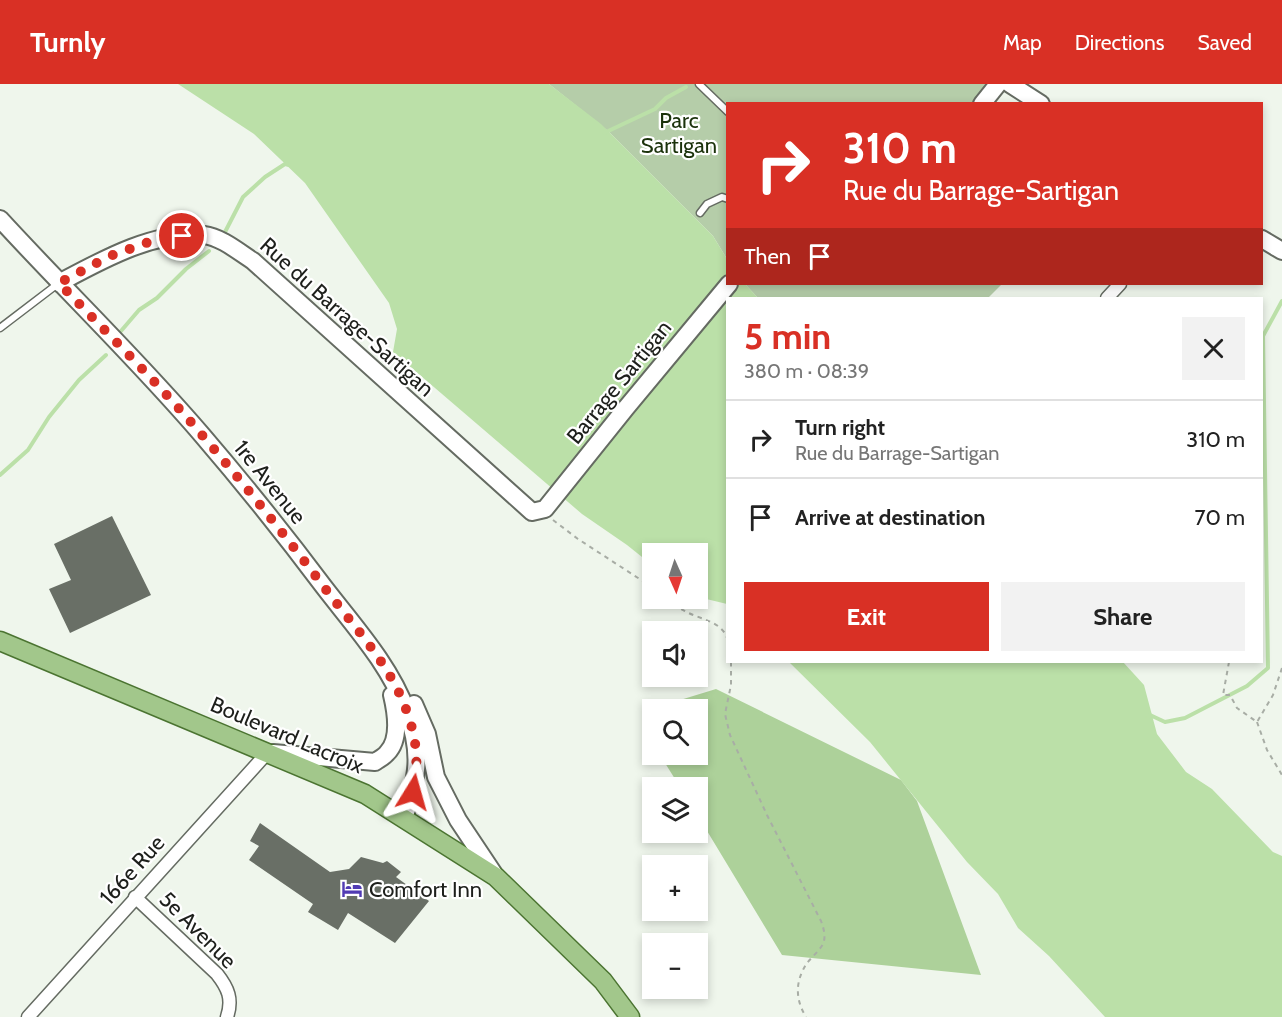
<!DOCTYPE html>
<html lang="en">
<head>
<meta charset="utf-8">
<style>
	:root { --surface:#fff; --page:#f2f2f2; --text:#222; --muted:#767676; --line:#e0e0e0; --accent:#d93025 }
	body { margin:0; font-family:Cabin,sans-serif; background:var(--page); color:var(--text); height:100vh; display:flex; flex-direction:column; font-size:22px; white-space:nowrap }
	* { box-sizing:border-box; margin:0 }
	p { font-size:20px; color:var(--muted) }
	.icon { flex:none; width:33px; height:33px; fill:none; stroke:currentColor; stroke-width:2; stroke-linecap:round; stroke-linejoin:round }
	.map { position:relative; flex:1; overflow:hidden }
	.side { position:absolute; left:726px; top:213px; width:537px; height:366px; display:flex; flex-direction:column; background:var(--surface); border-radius:0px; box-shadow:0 3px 9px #0003 }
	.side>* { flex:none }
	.banner { position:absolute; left:726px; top:18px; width:537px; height:183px; border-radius:0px; box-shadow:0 3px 9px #0003; background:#d93025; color:#fff; overflow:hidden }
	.needle { width:39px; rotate:177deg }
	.fabs { position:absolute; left:642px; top:459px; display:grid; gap:12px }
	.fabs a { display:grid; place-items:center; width:66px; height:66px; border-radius:0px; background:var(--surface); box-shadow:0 3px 9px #0003; font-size:30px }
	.pin { position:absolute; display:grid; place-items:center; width:51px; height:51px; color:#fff; margin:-26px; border:3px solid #fff; border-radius:50%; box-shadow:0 2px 6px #0007 }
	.me { position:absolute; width:66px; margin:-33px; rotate:8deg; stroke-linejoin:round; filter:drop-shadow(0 0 4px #0008) }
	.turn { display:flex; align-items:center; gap:21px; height:126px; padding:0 18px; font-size:27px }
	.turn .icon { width:78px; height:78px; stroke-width:2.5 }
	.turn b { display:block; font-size:42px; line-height:51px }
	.then { display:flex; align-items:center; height:57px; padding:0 18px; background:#0003; gap:12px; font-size:22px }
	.round { display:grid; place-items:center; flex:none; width:63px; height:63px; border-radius:0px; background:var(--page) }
	.head { display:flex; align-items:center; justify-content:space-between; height:102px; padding:0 18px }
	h1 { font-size:36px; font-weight:700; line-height:45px; color:var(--accent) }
	.button { display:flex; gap:12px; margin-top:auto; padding:12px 18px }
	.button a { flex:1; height:69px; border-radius:0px; background:var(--accent); color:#fff; font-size:24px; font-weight:700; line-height:69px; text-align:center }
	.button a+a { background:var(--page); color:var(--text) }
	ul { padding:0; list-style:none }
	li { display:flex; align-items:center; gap:18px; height:78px; padding:0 18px; border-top:2px solid var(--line) }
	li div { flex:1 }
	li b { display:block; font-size:22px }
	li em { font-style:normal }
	header { display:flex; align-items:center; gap:36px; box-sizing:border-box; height:84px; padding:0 30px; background:var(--accent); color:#fff }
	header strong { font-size:28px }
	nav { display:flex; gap:33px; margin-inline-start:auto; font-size:21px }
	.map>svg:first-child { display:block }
	.green { fill:#b5cda9 }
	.forest { fill:#add19a }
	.water { fill:#bbe0a8 }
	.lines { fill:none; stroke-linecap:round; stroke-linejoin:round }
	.stream { stroke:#bbe0a8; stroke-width:4 }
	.building { fill:#696f66 }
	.lane-casing { stroke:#656b62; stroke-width:9 }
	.street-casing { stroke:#656b62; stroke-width:15 }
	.secondary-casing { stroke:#656b62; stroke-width:20 }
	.primary-casing { stroke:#4b7431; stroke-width:21 }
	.path { stroke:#a8ada5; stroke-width:2; stroke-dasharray:4.5 4.5; stroke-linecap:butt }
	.lane { stroke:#fff; stroke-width:6 }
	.street { stroke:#fff; stroke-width:12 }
	.secondary { stroke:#fff; stroke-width:16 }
	.primary { stroke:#a2c78b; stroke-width:18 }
	.route { stroke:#d93025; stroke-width:10; stroke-dasharray:0 18 }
	.labels { text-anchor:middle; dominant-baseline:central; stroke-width:4.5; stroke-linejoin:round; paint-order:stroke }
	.park-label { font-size:22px; fill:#1b320b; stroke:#fff }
	.street-label { font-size:22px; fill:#1d1f1b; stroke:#fff }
	.poi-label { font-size:22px; fill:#1d1f1b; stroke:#fff; text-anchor:start }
</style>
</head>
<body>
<header>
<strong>Turnly</strong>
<nav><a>Map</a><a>Directions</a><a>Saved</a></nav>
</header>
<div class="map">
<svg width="1282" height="933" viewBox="0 0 1282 933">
	<rect width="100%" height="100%" fill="#eff6ec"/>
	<g class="green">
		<path d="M549,0H998L982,19L728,20L727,175L713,152L608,47Z"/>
		<path d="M745,200H1002L988,214H758Z"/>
	</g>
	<path class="forest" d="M716,605L901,696L917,717L981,891L782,871L698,732V704L680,703L660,671L698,670V626L666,625L667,620Z"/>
	<g class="water">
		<path d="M178,0H549L601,40L713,152L727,175L728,200H745L758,214H728L727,520L698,513V470H652V481L627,461L582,430L393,268L397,245L389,219L305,99L254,50Z"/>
		<path d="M789,578H1123L1144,601L1157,650L1186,688L1212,705L1273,768L1282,772V933H1105L1049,872L1018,844L998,810L967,778L870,658Z"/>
	</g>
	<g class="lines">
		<g class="stream">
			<path d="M604,49L655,25L666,14L686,3"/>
			<path d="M224,150L243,113L265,93L285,80L289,81"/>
			<path d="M121,247L139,226L157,214L186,185L209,167"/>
			<path d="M0,391L28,366L49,333L79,296L106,271"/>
			<path d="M1148,633L1150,631L1165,638L1185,634L1247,602L1268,584L1263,252L1282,217"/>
		</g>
	</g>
	<g class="building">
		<path d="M112,432L151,511L70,549L49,505L71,496L54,460Z"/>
		<path d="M260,739L330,788L349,785L361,773L383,779L387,777L401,788L396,793L429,817L395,859L348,829L338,846L308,828L313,820L249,776L259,762L250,757Z"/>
	</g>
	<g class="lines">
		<g class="lane-casing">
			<g id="lane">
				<path d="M699,0L728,28"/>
				<path d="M700,129L707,120L722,113L728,115"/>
				<path d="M0,244L59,199"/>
			</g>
		</g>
		<g class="street-casing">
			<g id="street">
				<path d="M1107,214L1120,200"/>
				<path d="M135,813L217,890C228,904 233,915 227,933"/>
				<path d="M28,933L268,668"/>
			</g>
		</g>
		<g class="secondary-casing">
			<g id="secondary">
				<path d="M1010,0L1041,20"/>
				<path d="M982,20L998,0"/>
				<path d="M0,135C66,207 138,276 202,351C244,400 285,451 324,503C354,542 390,581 407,628C422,669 418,693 404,734"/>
				<path d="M1262,155L1282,167"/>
				<path d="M59,199C100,177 155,146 204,151C221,153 239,168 253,177L532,428L545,425L626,324L729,200"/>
				<path d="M414,620L427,650L436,693L458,736L496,793"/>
				<path d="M273,669L375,678C379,675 384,673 387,669C401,655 396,628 392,611"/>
			</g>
		</g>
		<g class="primary-casing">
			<path id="primary" d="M0,557L365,710L496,793L603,897L630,933"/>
		</g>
		<g class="path">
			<path d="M553,436L578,455L652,503"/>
			<path d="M667,514C672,518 677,523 683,526C699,536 723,536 728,557"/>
			<path d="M731,578V601L725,630L730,651L767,731L821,837C824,845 826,853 823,860C819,867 812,873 807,879C795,897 795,915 806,933"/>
			<path d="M1229,578L1223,611H1230L1237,624L1257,638L1273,611L1282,584"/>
			<path d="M1257,638L1267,666L1282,691"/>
		</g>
		<use href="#lane" class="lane"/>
		<use href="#street" class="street"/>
		<use href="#secondary" class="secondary"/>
		<use href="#primary" class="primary"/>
	</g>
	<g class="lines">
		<path class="route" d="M182,152L146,159L110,172L59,199C107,249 157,298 202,351C246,402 287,454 327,507C356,545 391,582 407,628C417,656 419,679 413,708"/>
	</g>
	<defs>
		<g id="hotel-bare" transform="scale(1.62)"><path d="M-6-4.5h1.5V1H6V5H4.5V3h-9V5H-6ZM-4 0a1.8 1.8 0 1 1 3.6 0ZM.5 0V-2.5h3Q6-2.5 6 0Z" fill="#513bb3" stroke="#fff" stroke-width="2.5" paint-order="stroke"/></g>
	</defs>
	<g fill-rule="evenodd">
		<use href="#hotel-bare" x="352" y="805"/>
	</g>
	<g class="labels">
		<g class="park-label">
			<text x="679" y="36">Parc<tspan x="679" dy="25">Sartigan</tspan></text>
		</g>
		<g class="street-label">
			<text transform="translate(347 233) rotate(42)">Rue du Barrage-Sartigan</text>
			<text transform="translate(619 298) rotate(-51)">Barrage Sartigan</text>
			<text transform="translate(270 398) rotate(51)">1re Avenue</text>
			<text transform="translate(287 651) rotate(23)">Boulevard Lacroix</text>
			<text transform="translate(132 786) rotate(-48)">166e Rue</text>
			<text transform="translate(198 846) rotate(45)">5e Avenue</text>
		</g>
		<g class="poi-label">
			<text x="369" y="805">Comfort Inn</text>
		</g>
	</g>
</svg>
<div class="fabs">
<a><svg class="needle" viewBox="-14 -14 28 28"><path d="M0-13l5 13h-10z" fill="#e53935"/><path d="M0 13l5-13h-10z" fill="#767676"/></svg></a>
<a><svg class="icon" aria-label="sound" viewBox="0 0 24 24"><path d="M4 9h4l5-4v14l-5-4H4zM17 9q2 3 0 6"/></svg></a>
<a><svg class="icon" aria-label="search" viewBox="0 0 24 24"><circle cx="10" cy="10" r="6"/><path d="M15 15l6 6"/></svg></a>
<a><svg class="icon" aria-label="layers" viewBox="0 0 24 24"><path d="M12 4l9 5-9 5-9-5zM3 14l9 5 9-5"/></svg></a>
<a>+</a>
<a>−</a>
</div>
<div class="pin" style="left:182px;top:152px;background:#d93025"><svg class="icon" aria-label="arrive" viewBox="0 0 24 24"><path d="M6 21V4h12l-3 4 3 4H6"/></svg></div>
<svg class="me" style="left:413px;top:708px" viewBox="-20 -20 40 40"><path d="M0-17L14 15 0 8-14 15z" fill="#d93025" stroke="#fff" stroke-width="4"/></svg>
<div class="banner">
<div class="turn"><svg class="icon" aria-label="right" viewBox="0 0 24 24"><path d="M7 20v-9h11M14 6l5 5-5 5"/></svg><div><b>310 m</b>Rue du Barrage-Sartigan</div></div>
<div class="then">Then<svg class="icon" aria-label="arrive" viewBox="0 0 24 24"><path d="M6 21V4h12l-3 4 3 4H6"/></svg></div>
</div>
<section class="side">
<div class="head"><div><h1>5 min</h1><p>380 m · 08:39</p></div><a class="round"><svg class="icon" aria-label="close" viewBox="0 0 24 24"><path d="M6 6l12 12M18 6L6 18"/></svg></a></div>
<ul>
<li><svg class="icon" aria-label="right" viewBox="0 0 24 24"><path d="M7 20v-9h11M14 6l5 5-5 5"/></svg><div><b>Turn right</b><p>Rue du Barrage-Sartigan</p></div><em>310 m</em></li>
<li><svg class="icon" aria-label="arrive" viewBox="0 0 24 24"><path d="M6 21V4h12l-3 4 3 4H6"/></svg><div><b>Arrive at destination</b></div><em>70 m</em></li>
</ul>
<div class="button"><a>Exit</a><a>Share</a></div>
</section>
</div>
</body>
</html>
